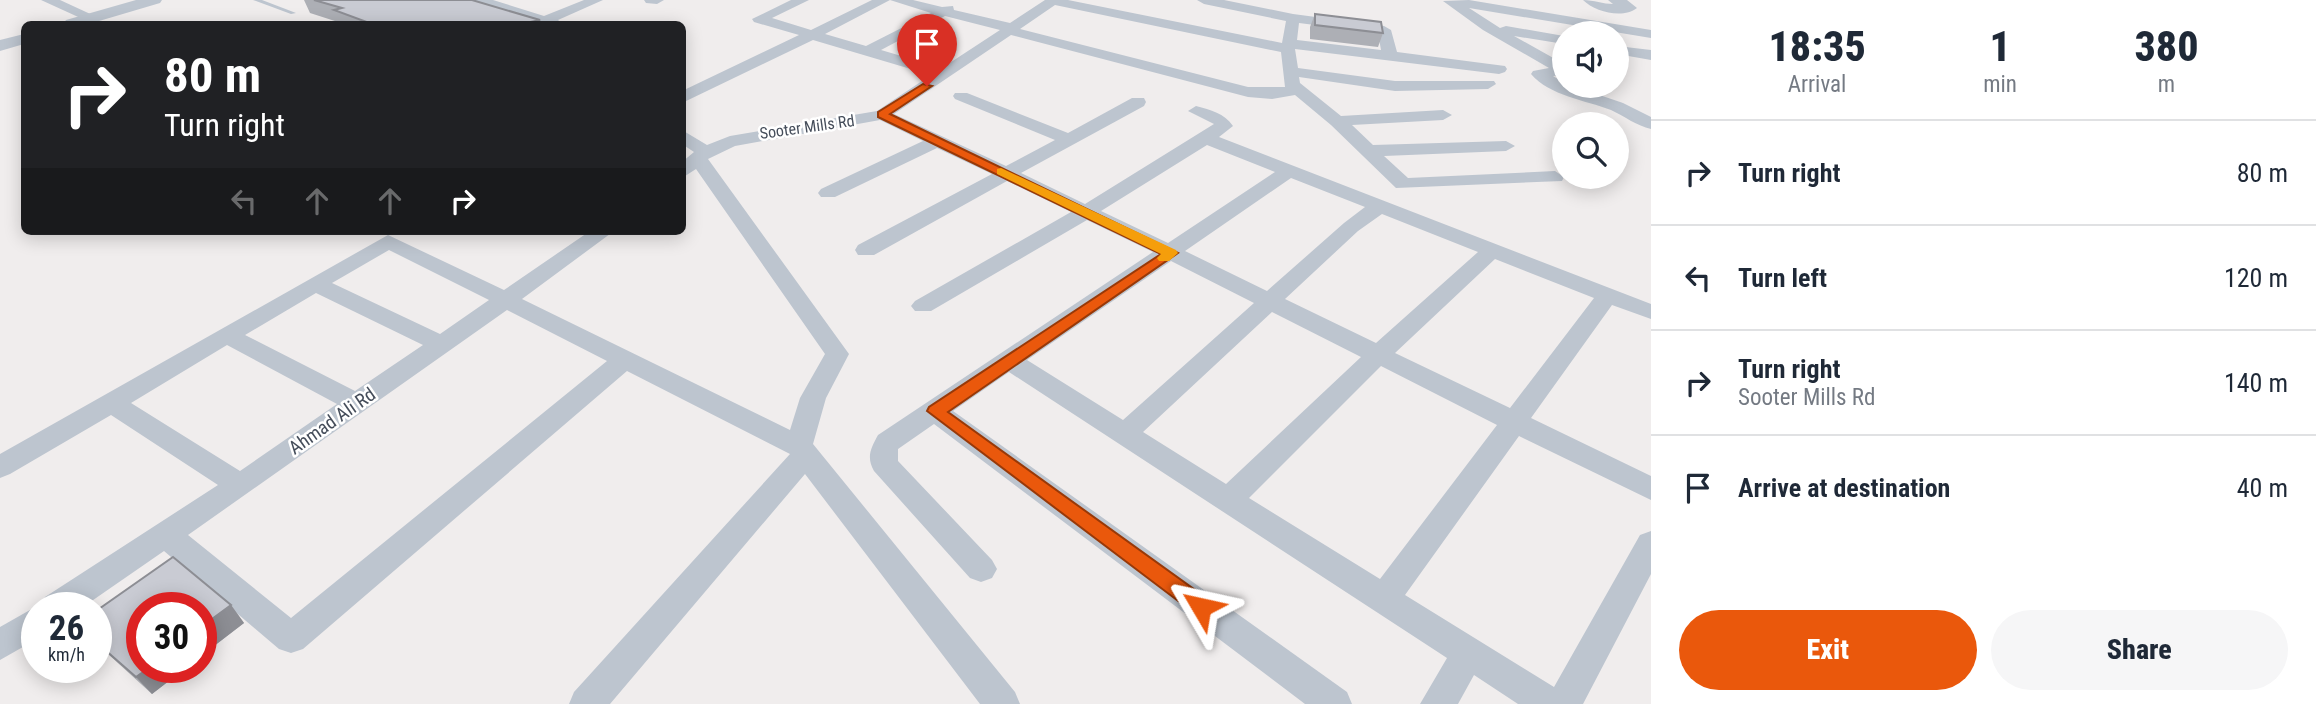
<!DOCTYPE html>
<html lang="en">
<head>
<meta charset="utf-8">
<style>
	:root { --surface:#fff; --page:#f6f6f7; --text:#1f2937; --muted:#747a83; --line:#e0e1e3; --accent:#ea580c }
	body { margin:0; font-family:"Roboto Condensed",sans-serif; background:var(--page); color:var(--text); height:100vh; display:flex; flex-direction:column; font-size:26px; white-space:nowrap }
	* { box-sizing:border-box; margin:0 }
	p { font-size:23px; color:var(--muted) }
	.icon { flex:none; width:38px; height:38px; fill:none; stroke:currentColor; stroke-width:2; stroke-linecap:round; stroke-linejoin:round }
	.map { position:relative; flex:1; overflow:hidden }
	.sheet { display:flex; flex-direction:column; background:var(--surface); width:665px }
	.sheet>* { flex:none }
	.top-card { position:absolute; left:21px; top:21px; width:665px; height:214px; border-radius:10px; box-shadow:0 4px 18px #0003; background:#202124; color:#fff; overflow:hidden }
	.fabs { position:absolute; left:1552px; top:21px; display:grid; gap:14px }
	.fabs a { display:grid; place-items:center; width:77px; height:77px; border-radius:50%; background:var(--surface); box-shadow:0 4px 18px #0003; font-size:35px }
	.speed { position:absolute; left:21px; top:592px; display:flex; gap:14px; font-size:35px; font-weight:700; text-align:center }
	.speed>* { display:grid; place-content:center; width:91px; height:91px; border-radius:50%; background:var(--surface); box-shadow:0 4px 18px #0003; line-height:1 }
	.speed small { font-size:18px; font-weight:400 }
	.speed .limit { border:10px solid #d22; background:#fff; color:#111 }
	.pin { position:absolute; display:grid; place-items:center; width:60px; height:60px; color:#fff; margin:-72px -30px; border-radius:50% 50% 50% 0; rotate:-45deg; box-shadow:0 0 7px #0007 }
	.pin .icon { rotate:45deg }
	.me { position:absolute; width:77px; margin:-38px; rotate:306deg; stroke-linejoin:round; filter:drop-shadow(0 0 5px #0008) }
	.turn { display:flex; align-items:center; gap:24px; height:147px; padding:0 28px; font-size:32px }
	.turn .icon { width:91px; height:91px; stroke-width:2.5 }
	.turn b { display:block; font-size:49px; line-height:60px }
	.lanes { display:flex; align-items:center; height:66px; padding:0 28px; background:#0003; justify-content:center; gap:35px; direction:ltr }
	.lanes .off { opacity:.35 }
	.eta { display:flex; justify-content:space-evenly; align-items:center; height:119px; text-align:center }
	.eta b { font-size:42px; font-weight:800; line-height:49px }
	.action { display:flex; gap:14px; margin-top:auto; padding:14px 28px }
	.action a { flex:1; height:80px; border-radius:42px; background:var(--accent); color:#fff; font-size:28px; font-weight:800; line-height:80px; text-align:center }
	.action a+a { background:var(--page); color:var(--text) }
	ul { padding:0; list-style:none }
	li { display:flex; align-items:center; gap:21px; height:105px; padding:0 28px; border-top:2px solid var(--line) }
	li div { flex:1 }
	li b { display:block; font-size:26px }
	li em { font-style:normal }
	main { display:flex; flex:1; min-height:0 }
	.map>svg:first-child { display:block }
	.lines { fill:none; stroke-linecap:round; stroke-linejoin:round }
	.service { fill:#bdc5cf; fill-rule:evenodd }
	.minor { fill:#bdc5cf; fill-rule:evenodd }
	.tertiary { fill:#bdc5cf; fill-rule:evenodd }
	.wall { fill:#adafb5 }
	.shaded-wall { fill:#8d8e94 }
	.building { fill:#c9cbd3; stroke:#8d8e94; stroke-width:2 }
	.route { fill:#ea580c; stroke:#983908; stroke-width:2 }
	.slow { fill:#f59e0b }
	.labels { text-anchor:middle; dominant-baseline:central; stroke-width:5; stroke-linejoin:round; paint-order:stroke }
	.far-street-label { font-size:16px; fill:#454d5a; stroke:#fff }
	.street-label { font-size:19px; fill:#454d5a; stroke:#fff }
</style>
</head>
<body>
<main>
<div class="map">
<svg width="1651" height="704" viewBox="0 0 1651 704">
	<rect width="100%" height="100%" fill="#f0eded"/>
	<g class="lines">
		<path class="service" d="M253,0H262L296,13L291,14Z"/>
		<g class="minor">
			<path d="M41,0H60L99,18L92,22L87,21Z"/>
			<path d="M472,0H493L544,16L584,0H603L558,20L563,24H543Z"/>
			<path d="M644,0H664L657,4L646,3Z"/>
			<path d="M791,0H809L772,18L811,30L872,0H913L942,7L953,6L954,10L1010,23L1045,0H1068L1282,43L1286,21L1204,4L1197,0H1224L1293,14L1384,26L1391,30L1397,52L1505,66L1507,69L1505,72L1499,74L1295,49L1298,68L1395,81H1494L1496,84L1488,89L1395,91L1299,77L1300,83L1341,116L1443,110L1452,115L1443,120L1352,125L1373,145L1506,141L1515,146L1506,151L1384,156L1408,178L1555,171L1564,177L1562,181L1396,188L1331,125L1295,95L1272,99L1248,97L1011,35L894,114L1006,166L1055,140L955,99L953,96L955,93H967L1068,133L1132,98H1144L1146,102L1144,106L1021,173L1085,204L1214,124L1188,111L1196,106C1211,110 1224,113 1233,126L1219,137L1651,304V319L1612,305L1531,418L1651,476V500L1519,436L1405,595L1554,687L1640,535L1651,531V574L1583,704H1518L1474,675L1458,704H1420L1447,658L1009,372L953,411L1347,692L1352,704H1305L934,424L898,449V461L992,560L997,569L992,578L981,582L970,578L874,471C866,457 871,448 878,435L1153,252L1087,220L931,311H915L911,306L915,301L1071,212L1007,181L874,255H858L855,250L858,245L992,174L937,148L835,197H821L818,193L821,189L923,141L880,120L735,146L708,159L849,354L826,398L813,444L1015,692L1020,704H980L805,474L610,704H569L574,692L790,454L627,371L303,649L291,653L279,649L164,551L83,607H41L45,597L218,485L111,415L10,474L0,478V454L388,235L504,290L590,231H614L522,299L790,430L800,398L825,354L696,169L682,178V162L694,152L682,144V130L707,145L730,136L877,111L931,75L813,40L682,103V91L799,35L754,22L752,19ZM890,0L931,13L866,46L825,34ZM1055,5L1281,52L1285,87H1248L1020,29ZM945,16L1000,30L942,68L881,50ZM1299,23L1378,33L1381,50L1297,40ZM1207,145L1275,172L1168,243L1101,211ZM1291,178L1365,207L1344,223L1267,291L1185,251ZM1382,214L1478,252L1376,343L1285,299L1358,231ZM389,250L489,300L440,334L332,283ZM1495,259L1594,298L1510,408L1395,353ZM1171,261L1254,303L1123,420L1027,360ZM316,293L423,345L355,391L245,335ZM507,310L607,361L291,618L188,535ZM1272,312L1361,357L1226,484L1143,432ZM227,345L337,404L240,471L131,403ZM1381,366L1497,425L1380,579L1249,498Z"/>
			<path d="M1469,0L1651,30V38L1469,8L1500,28L1506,26L1564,36V44L1514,36L1564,64V75L1553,76L1564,83V86H1573L1623,103L1651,117V129C1637,126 1624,116 1611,110C1585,100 1550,96 1531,74L1533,71L1549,68L1483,30L1443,1Z"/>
			<path d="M1583,0C1594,0 1603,4 1613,4L1608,0H1627L1637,8C1623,19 1595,12 1583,0Z"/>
			<path d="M1617,46L1651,50V60L1617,54Z"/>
			<path d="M37,606L39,607H37V639L0,660V627Z"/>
		</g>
		<g class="tertiary">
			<path d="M136,0H162L160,3L89,24H63L66,20Z"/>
			<path d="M24,34V44L0,51V40Z"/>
		</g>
	</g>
	<g class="wall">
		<path d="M304,0H472L540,20L541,24H339L338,22L310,13Z"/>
		<path d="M1315,14L1383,33L1378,47L1310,39V27Z"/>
		<path d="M173,557L231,605L244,623L201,656V607H142V667H187L152,694L96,643V611Z"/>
	</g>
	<g class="shaded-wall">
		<path d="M540,20L541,24H521Z"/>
		<path d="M231,605L244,623L201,656V627Z"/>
		<path d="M150,667H187L152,694L136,677Z"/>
	</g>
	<g class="building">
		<path d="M314,0H472L540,20L521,24H372L334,10L342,8Z"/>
		<path d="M1315,14L1381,22L1383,33L1315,25Z"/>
		<path d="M173,557L231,605L201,627V607H142V667H150L136,677L96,642V611Z"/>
	</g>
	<path class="route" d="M923,84L932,86L890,114L1178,253L948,412L1209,600L1212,607L1209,613L1201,616L1194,613L927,411L929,407L1161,254L878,117V112Z"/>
	<path class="slow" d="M1001,168L1176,250L1178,253L1169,261H1159L1157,258L1161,254L997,174V169Z"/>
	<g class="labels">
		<g class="far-street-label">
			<text transform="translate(807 127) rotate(-8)">Sooter Mills Rd</text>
		</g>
		<g class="street-label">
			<text transform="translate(332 421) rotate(-35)">Ahmad Ali Rd</text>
		</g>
	</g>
</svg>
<div class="fabs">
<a><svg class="icon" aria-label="sound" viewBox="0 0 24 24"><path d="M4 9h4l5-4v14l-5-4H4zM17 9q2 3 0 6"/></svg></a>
<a><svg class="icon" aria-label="search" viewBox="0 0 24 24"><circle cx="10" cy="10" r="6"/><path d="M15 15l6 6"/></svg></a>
</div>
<div class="speed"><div>26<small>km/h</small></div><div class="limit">30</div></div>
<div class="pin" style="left:927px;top:86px;background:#d93025"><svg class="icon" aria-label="arrive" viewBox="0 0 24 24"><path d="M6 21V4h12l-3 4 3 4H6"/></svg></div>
<svg class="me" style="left:1201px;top:607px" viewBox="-20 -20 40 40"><path d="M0-17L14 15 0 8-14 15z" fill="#ea580c" stroke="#fff" stroke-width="4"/></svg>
<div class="top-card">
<div class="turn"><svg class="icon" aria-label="right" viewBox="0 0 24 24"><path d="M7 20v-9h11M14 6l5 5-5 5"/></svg><div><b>80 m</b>Turn right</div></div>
<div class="lanes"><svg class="icon off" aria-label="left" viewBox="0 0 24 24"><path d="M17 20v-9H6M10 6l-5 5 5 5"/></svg><svg class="icon off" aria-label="ahead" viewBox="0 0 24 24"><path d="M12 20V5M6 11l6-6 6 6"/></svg><svg class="icon off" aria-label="ahead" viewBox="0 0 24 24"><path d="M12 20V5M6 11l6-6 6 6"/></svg><svg class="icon" aria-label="right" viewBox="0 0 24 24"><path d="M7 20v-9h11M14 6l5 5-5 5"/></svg></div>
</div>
</div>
<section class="sheet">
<div class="eta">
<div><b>18:35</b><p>Arrival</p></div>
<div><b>1</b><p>min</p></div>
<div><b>380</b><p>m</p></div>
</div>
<ul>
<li><svg class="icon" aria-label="right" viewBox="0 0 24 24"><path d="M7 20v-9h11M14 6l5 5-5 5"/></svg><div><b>Turn right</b></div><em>80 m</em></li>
<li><svg class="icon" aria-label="left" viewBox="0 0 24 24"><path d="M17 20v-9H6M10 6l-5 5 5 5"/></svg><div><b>Turn left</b></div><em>120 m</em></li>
<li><svg class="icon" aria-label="right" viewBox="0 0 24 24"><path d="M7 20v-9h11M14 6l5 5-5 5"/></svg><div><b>Turn right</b><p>Sooter Mills Rd</p></div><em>140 m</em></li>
<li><svg class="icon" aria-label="arrive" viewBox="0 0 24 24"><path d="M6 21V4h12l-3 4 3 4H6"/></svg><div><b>Arrive at destination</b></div><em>40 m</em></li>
</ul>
<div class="action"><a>Exit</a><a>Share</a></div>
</section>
</main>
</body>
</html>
